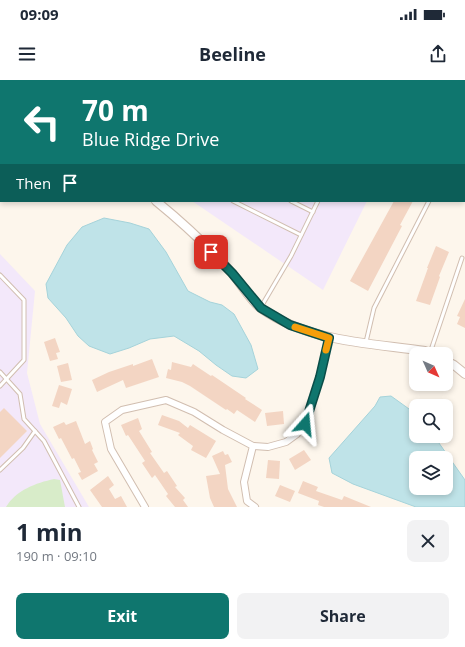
<!DOCTYPE html>
<html lang="en">
<head>
<meta charset="utf-8">
<style>
	:root { --surface:#fff; --page:#f2f2f3; --text:#1f2937; --muted:#747a83; --accent:#0f766e }
	body { margin:0; font-family:"Open Sans",sans-serif; background:var(--page); color:var(--text); height:100vh; display:flex; flex-direction:column; font-size:15px; white-space:nowrap }
	* { box-sizing:border-box; margin:0 }
	p { font-size:13px; color:var(--muted) }
	.icon { flex:none; width:22px; height:22px; fill:none; stroke:currentColor; stroke-width:2; stroke-linecap:round; stroke-linejoin:round }
	.map { position:relative; height:427px; overflow:hidden }
	.drawer { display:flex; flex-direction:column; background:var(--surface); flex:1 }
	.drawer>* { flex:none }
	.hud { position:absolute; left:0px; top:0px; width:465px; height:122px; box-shadow:0 2px 6px #0003; background:#0f766e; color:#fff; overflow:hidden }
	.needle { width:26px; rotate:135deg }
	.tools { position:absolute; left:409px; top:267px; display:grid; gap:8px }
	.tools a { display:grid; place-items:center; width:44px; height:44px; border-radius:8px; background:var(--surface); box-shadow:0 2px 6px #0003; font-size:20px }
	.pin { position:absolute; display:grid; place-items:center; width:34px; height:34px; color:#fff; margin:-17px; border-radius:8px; box-shadow:0 2px 6px #0006 }
	.me { position:absolute; width:44px; margin:-22px; rotate:18deg; stroke-linejoin:round; filter:drop-shadow(0 0 3px #0008) }
	.turn { display:flex; align-items:center; gap:14px; height:84px; padding:0 16px; font-size:18px }
	.turn .icon { width:52px; height:52px; stroke-width:2.5 }
	.turn b { display:block; font-size:28px; line-height:34px }
	.then { display:flex; align-items:center; height:38px; padding:0 16px; background:#0003; gap:8px; font-size:15px }
	.round { display:grid; place-items:center; flex:none; width:42px; height:42px; border-radius:8px; background:var(--page) }
	.overview { display:flex; align-items:center; justify-content:space-between; height:68px; padding:0 16px }
	h1 { font-size:24px; font-weight:700; line-height:30px }
	.primary-button { display:flex; gap:8px; margin-top:auto; padding:8px 16px }
	.primary-button a { flex:1; height:46px; border-radius:8px; background:var(--accent); color:#fff; font-size:16px; font-weight:700; line-height:46px; text-align:center }
	.primary-button a+a { background:var(--page); color:var(--text) }
	.status { display:flex; justify-content:space-between; align-items:center; height:28px; padding:0 20px; background:var(--surface); direction:ltr }
	.status svg { height:11px; fill:currentColor }
	header { display:flex; justify-content:space-between; align-items:center; height:52px; padding:0 16px; background:var(--surface); font-size:18px; font-weight:700 }
	.map>svg:first-child { display:block }
	.education { fill:#f3e8fa }
	.green { fill:#d8ecc9 }
	.water { fill:#bfe3e8; stroke:#a5d3da; fill-rule:evenodd }
	.building { fill:#f3d5c3 }
	.lines { fill:none; stroke-linecap:round; stroke-linejoin:round }
	.service-casing { stroke:#d1beb0; stroke-width:5 }
	.minor-casing { stroke:#d1beb0; stroke-width:8 }
	.tertiary-casing { stroke:#d1beb0; stroke-width:10 }
	.service { stroke:#fff; stroke-width:3 }
	.minor { stroke:#fff; stroke-width:6 }
	.tertiary { stroke:#fff; stroke-width:8 }
	.route-casing { stroke:#0a4d48; stroke-width:10 }
	.route { stroke:#0f766e; stroke-width:7 }
	.slow { stroke:#f59e0b; stroke-width:7 }
</style>
</head>
<body>
<div class="status"><b>09:09</b><svg viewBox="0 0 49 12"><path d="M0 12V9h3v3zM5 12V6h3v6zM10 12V3h3v9zM15 12V0h3v12zM26 1h20v11H26zM47 4h2v5h-2z"/></svg></div>
<header><svg class="icon" aria-label="menu" viewBox="0 0 24 24"><path d="M4 6h16M4 12h16M4 18h16"/></svg>Beeline<svg class="icon" aria-label="share" viewBox="0 0 24 24"><path d="M12 15V3M7 8l5-5 5 5M5 13v7h14v-7"/></svg></header>
<div class="map">
<svg width="465" height="427" viewBox="0 0 465 427">
	<rect width="100%" height="100%" fill="#fdf6ec"/>
	<g class="education">
		<path d="M152,0H421L422,1H152Z"/>
		<path d="M192,121H367L323,210Z"/>
		<path d="M0,174L35,211L27,293L40,344L89,427H0Z"/>
	</g>
	<path class="green" d="M54,399L60,400L65,427H6C16,410 36,403 54,399Z"/>
	<g class="water">
		<path d="M104,138L130,143L149,149L166,172L188,211L210,222L222,225L234,234L251,265L258,289L246,298L232,296L216,285L199,271L174,256L150,259L129,268L110,274L89,266L78,256L66,238L48,218L46,204L67,165L82,147Z"/>
		<path d="M391,316L416,334V356H434L465,400V427H416L353,404L332,393L329,378L375,326L380,317ZM416,378H446V408H416Z"/>
	</g>
	<g class="building">
		<path d="M394,121H413L400,145L402,146L368,211L350,201Z"/>
		<path d="M436,166L449,172L439,196L440,197L430,225L416,221L428,188H427Z"/>
		<path d="M465,219V248L457,244L460,237L457,236Z"/>
		<path d="M55,258L60,272L56,273L58,279L50,281L44,262Z"/>
		<path d="M152,279L159,297L126,308L123,300L97,312L92,300L109,292L133,284V286Z"/>
		<path d="M172,282L191,287L193,284L211,296L212,295L246,318L245,319L262,330L255,342L237,330L234,334L227,329L226,330L190,306L182,302L166,298L168,289L171,290Z"/>
		<path d="M68,283L72,300L61,302L57,286Z"/>
		<path d="M59,305L72,309L67,325L61,322L59,328L52,326Z"/>
		<path d="M4,328L27,351L0,378V332Z"/>
		<path d="M283,331L284,344L267,346L265,333Z"/>
		<path d="M162,335L179,341L188,348L190,345L216,361L206,378L191,370L193,366L178,355L180,353L158,345Z"/>
		<path d="M138,338L142,349L139,351L152,372L150,373L164,393L167,391L177,406L175,407L185,418L183,420L188,427H175L166,416L168,414L155,395L152,398L142,383L145,381L128,355L126,356L121,345Z"/>
		<path d="M76,341L85,364L90,361L93,369L92,370L98,382L94,384L98,391L82,400L78,393L81,392L74,378L72,379L61,358L59,359L53,347L64,342L66,345Z"/>
		<path d="M304,370L311,380L295,390L289,379Z"/>
		<path d="M223,371L225,375L228,374L232,382L225,385L228,409L237,427H214L210,418L206,396L220,394L212,376Z"/>
		<path d="M268,380L280,381L279,399L266,398Z"/>
		<path d="M108,396L114,405L109,409L115,419L121,416L127,427H102L90,410Z"/>
		<path d="M303,401L318,407L316,411L342,420L344,416L371,427H324L318,425L319,421L298,413Z"/>
		<path d="M280,405L295,411L290,422L275,416Z"/>
	</g>
	<g class="lines">
		<g class="service-casing">
			<g id="service">
				<path d="M464,53L465,51"/>
				<path d="M233,121L301,155"/>
				<path d="M291,121L313,132"/>
				<path d="M0,195L24,220V280L0,306"/>
				<path d="M261,227L291,176L318,121"/>
				<path d="M366,262L374,228L429,121"/>
				<path d="M430,273L462,178"/>
				<path d="M0,292L20,314L24,339L44,361L79,427"/>
				<path d="M0,390L23,368L35,351"/>
			</g>
		</g>
		<g class="minor-casing">
			<g id="minor">
				<path d="M65,1L66,0"/>
				<path d="M0,63L1,62"/>
				<path d="M253,366L268,367L286,362L297,354L305,344L320,297L329,258"/>
				<path d="M145,427L111,369L105,342L122,330L166,320L194,332L223,350L253,366L244,402L247,421L255,427"/>
			</g>
		</g>
		<g class="tertiary-casing">
			<g id="tertiary">
				<path d="M15,0V1"/>
				<path d="M156,121C183,143 208,166 231,192C240,202 252,223 262,229C309,262 370,263 425,271L432,274"/>
				<path d="M446,281L454,285L465,294"/>
			</g>
		</g>
		<use href="#service" class="service"/>
		<use href="#minor" class="minor"/>
		<use href="#tertiary" class="tertiary"/>
	</g>
	<g class="lines">
		<g class="route-casing">
			<path id="route" d="M211,172L232,193L261,228L290,245L329,258L320,297L305,344"/>
		</g>
		<use href="#route" class="route"/>
		<path class="slow" d="M295,247L329,258L326,270"/>
	</g>
</svg>
<div class="tools">
<a><svg class="needle" viewBox="-14 -14 28 28"><path d="M0-13l5 13h-10z" fill="#e53935"/><path d="M0 13l5-13h-10z" fill="#747a83"/></svg></a>
<a><svg class="icon" aria-label="search" viewBox="0 0 24 24"><circle cx="10" cy="10" r="6"/><path d="M15 15l6 6"/></svg></a>
<a><svg class="icon" aria-label="layers" viewBox="0 0 24 24"><path d="M12 4l9 5-9 5-9-5zM3 14l9 5 9-5"/></svg></a>
</div>
<div class="pin" style="left:211px;top:172px;background:#d93025"><svg class="icon" aria-label="arrive" viewBox="0 0 24 24"><path d="M6 21V4h12l-3 4 3 4H6"/></svg></div>
<svg class="me" style="left:305px;top:344px" viewBox="-20 -20 40 40"><path d="M0-17L14 15 0 8-14 15z" fill="#0f766e" stroke="#fff" stroke-width="4"/></svg>
<div class="hud">
<div class="turn"><svg class="icon" aria-label="left" viewBox="0 0 24 24"><path d="M17 20v-9H6M10 6l-5 5 5 5"/></svg><div><b>70 m</b>Blue Ridge Drive</div></div>
<div class="then">Then<svg class="icon" aria-label="arrive" viewBox="0 0 24 24"><path d="M6 21V4h12l-3 4 3 4H6"/></svg></div>
</div>
</div>
<section class="drawer">
<div class="overview"><div><h1>1 min</h1><p>190 m · 09:10</p></div><a class="round"><svg class="icon" aria-label="close" viewBox="0 0 24 24"><path d="M6 6l12 12M18 6L6 18"/></svg></a></div>
<div class="primary-button"><a>Exit</a><a>Share</a></div>
</section>
</body>
</html>
